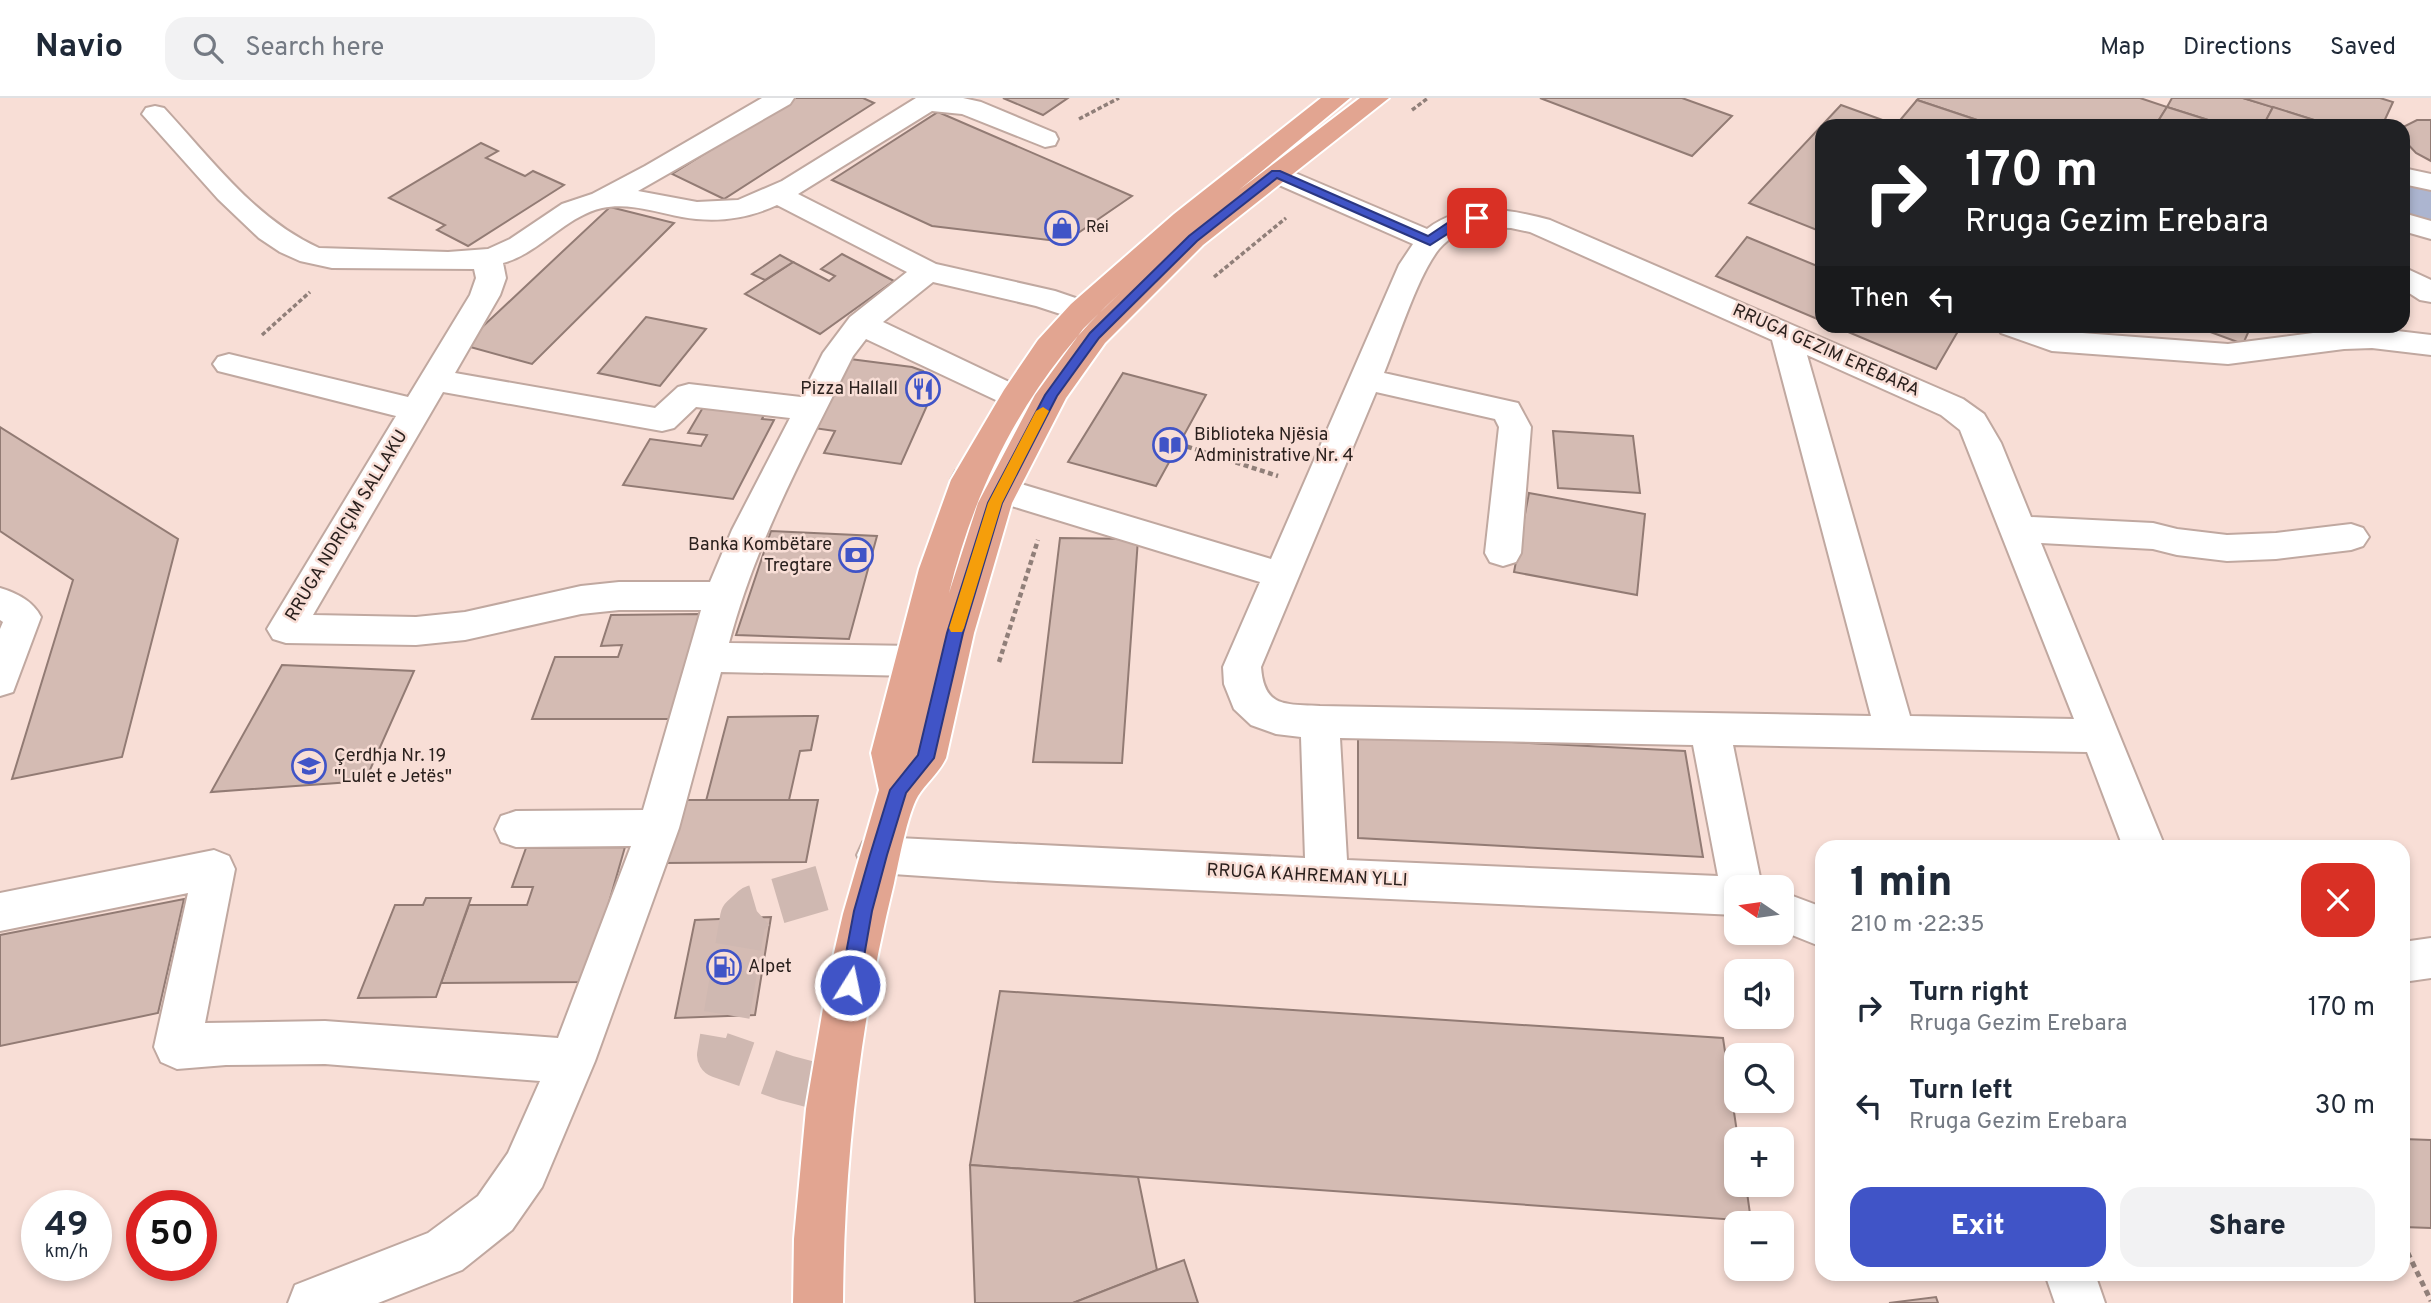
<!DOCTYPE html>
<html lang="en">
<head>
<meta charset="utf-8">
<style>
	:root { --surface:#fff; --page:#f2f2f3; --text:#1f2937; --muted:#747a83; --line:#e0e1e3; --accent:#4054c7 }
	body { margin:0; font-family:Overpass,sans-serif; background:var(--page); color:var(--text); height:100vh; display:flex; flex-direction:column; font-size:26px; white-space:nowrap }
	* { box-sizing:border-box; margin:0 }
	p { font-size:23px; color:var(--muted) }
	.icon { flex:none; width:38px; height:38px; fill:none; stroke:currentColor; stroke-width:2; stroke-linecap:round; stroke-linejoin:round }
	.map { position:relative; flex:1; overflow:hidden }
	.drawer { position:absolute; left:1815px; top:742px; width:595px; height:441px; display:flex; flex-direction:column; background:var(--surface); border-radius:21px; box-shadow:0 4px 10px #0003 }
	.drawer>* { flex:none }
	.guide { position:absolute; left:1815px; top:21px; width:595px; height:214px; border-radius:21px; box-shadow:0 4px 10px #0003; background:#202124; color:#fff; overflow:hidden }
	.needle { width:46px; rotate:283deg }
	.tools { position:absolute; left:1724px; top:777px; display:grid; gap:14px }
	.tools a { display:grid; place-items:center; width:70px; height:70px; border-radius:14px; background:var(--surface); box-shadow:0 4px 10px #0003; font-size:35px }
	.speed { position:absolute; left:21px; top:1092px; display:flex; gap:14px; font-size:35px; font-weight:700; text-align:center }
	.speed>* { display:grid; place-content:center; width:91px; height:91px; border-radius:50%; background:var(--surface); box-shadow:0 4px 10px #0003; line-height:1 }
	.speed small { font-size:18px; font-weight:400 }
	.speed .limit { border:10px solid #d22; background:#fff; color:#111 }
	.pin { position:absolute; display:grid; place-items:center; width:60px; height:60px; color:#fff; margin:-30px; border-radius:14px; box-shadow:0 4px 10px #0006 }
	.me { position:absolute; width:77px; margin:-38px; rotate:10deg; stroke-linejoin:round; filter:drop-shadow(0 0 5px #0008) }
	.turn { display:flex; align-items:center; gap:24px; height:147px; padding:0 35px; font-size:32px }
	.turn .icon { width:91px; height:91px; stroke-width:2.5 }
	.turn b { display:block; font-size:49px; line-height:60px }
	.then { display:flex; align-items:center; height:66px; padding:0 35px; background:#0003; gap:14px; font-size:26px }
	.round { display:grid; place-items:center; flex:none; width:74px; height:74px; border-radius:21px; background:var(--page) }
	.head { display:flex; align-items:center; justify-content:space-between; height:119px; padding:0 35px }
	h1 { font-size:42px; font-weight:800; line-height:52px }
	.cta { display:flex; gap:14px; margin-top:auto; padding:14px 35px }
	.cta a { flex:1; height:80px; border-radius:21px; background:var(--accent); color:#fff; font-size:28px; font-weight:800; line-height:80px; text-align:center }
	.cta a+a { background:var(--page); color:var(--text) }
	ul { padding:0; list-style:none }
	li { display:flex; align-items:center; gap:21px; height:98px; padding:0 35px }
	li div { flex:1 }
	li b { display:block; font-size:26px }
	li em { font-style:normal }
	header { display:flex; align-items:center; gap:42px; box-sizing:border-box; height:98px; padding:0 35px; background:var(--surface); border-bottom:2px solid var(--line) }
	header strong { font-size:33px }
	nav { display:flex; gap:38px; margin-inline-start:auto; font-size:24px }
	.search { width:490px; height:63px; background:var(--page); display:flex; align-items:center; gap:18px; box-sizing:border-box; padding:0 24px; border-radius:21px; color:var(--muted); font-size:26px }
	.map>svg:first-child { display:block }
	.green { fill:#acb5d0 }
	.building { fill:#d4bbb3; stroke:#927b74; stroke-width:2 }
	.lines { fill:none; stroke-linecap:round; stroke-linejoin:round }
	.minor-tunnel { stroke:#cfb8b1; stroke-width:46; stroke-dasharray:46 23; stroke-linecap:butt }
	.minor-casing { stroke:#c0a8a0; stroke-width:4 }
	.major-casing { stroke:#fff; stroke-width:4 }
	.path-far2 { stroke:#907f79; stroke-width:3.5; stroke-dasharray:4.5 2.5; stroke-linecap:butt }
	.path-far1 { stroke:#907f79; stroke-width:4.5; stroke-dasharray:5 3.5; stroke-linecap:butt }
	.path { stroke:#907f79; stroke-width:5; stroke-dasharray:6 4.5; stroke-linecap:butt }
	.minor { fill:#fff; fill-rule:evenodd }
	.major { fill:#e2a591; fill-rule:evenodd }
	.route { fill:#4054c7; stroke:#2a3781; stroke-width:2 }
	.slow { fill:#f59e0b }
	.labels { text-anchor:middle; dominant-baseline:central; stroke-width:5; stroke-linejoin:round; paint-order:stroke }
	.far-poi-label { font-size:16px; fill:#2a201d; stroke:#f8ded6; text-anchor:start }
	.street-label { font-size:18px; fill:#2a201d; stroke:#f8ded6 }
	.poi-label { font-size:18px; fill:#2a201d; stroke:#f8ded6; text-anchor:start }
</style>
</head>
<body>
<header>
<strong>Navio</strong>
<div class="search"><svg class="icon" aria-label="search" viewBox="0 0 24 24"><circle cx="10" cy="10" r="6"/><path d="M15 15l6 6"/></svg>Search here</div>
<nav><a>Map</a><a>Directions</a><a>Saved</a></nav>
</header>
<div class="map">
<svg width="2431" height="1205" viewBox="0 0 2431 1205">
	<rect width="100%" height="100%" fill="#f8ded6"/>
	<path class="green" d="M2403,88L2431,92V126L2403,117Z"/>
	<g class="building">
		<path d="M794,0H863L874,5L724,101L672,76Z"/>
		<path d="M1003,0H1068L1043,17Z"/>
		<path d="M1540,0H1682L1732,18L1692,58Z"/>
		<path d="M1919,0H2140L2167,9L2155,28H1995L1917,2Z"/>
		<path d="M2172,0H2243L2273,9L2263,28H2227L2167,9Z"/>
		<path d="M2243,0H2380L2393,4L2382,28H2333Z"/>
		<path d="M1917,2L1995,28L1896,27Z"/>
		<path d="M1841,7L1899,28H1822V134L1749,105Z"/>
		<path d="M2167,9L2227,28H2155Z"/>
		<path d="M2273,9L2333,28H2263Z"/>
		<path d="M938,14L1132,98L1065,144L932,128L832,82Z"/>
		<path d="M2417,22H2431V63L2416,55L2403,41V29Z"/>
		<path d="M481,45L498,53L486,60L525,78L533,73L564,87L468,148L437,132L445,127L389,100Z"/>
		<path d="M610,109L674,125L532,266L463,247Z"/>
		<path d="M1747,139L1822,170V223L1716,178Z"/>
		<path d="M842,156L894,183L820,236L745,196L793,164L829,183L835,178L821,171Z"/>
		<path d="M780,157L793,164L765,182L752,176Z"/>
		<path d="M646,219L706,231L660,288L598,275Z"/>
		<path d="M1834,228H1961L1936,271Z"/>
		<path d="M2194,228H2251L2243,246Z"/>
		<path d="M850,261L912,269L923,273L937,285L901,366L824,355L835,333L814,330Z"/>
		<path d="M1123,275L1206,297L1156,388L1068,364Z"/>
		<path d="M705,306L766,313L762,321L774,322L733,401L623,387L650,341L701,348L707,337L688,335Z"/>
		<path d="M0,329L178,441L122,659L12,681L73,482L0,433Z"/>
		<path d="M1553,333L1633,338L1640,395L1558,390Z"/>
		<path d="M1529,395L1645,416L1637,497L1514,474Z"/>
		<path d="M771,433L877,438L849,541L736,537Z"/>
		<path d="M1060,440L1138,441L1122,665L1033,664Z"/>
		<path d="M701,516L670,621H532L555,559H618L622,547L601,548L611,517Z"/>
		<path d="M282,567L414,573L365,683L211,694Z"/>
		<path d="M806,618H818L811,652L800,653L789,702L706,703L728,619Z"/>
		<path d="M1358,636L1685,653L1703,759L1358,740Z"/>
		<path d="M681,702H818L806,764L664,765Z"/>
		<path d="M625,749L586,884L441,885L469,807H527L533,789H512L526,750Z"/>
		<path d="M426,800H471L436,899L358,900L395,807H423Z"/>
		<path d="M184,801L158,915L0,948V837Z"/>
		<path d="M771,819L755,917L675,920L695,822Z"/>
		<path d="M1000,893L1723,940L1738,1041H1736V1087H1746L1751,1123L970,1067Z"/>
		<path d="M2403,1041L2431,1042V1130L2403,1129Z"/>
		<path d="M970,1067L1138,1079L1157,1172L1073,1205H975Z"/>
		<path d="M1184,1162L1198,1205H1073L1157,1172Z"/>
		<path d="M1936,1199L1938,1205H1889Z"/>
	</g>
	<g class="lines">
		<path class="minor-tunnel" d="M822,790L754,810L743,820L720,957L786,980L832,992"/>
		<g class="minor-casing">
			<g id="minor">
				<path d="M762,0H794L790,6L638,93L697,104L738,102L782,83L916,0H963L981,4L1055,35L1058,41L1055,47L1045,49L962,16L932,13L798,96L936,166L1055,193L1093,206L1097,213L1093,220L1082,223L1036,208L933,184L883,224L1026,292L1031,300L1026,308L1015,311L866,241L853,258C806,352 756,443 729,545L914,548L927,552L933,563L927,574L914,578L721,574L679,730L595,963L542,1089L512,1132L462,1172L378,1205H288L295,1187L428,1135L478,1098L508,1055L540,983L325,966L226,967L177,971L161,964L154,949L188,795L0,833V795L214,752L229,758L235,771L205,925L325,923L558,940L631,748L516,749L501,744L495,731L501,718L516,713L643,712L701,512H619L581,516L465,542L416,547L286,545L273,541L267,531L273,521L396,318L218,273L213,266L218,259L229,256L408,299L470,197L476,180L474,171L332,170L300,163L280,154L259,140L218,101L142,16L146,10L155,8L164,10C211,61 255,121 319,150L448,154L488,151L510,141L562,106L592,96L645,68ZM777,107L907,174L850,219L823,255L801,299L689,286L678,289L655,310L455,275L500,197L506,180L503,165C540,155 564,119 602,110C628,104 656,114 682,119C714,125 747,121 777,107ZM443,294L662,333L674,330L696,309L790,320L732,432L710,484H619L581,488L465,514L416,519L313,517Z"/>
				<path d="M1255,58L1427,131C1463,103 1510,111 1550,122L1963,301L1984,316L2001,345L2031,419L2153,425L2177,431L2227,437L2276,435L2351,426L2363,430L2369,439L2363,448L2351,452L2276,461L2227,463L2177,457L2153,451L2041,445L2165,749H2123L2087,654L1733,647L1762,789H1736V817L997,783L878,775L863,770L857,757L863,744L878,739L1305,760L1301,639L1276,636L1251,627L1234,611L1224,586L1223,569L1260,484L956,391L951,382L956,373L968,370L1271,461L1399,167L1413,146L1245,72L1241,66L1245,60ZM1482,129L1511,130L1530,134L1772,242L1871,618L1320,608C1285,606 1264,610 1261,569L1376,294L1495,321L1499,329L1485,455L1490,464L1503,468L1516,464L1521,455L1531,329L1518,305L1384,275C1398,241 1418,177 1439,151C1450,138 1466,131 1482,129ZM1807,257L1941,317L1960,332L2074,621L1910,618ZM1340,640L1693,647L1718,778L1347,762Z"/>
				<path d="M2403,70L2431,76V92L2403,86Z"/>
				<path d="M2403,115L2431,123V141L2403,133Z"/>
				<path d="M2403,169L2431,182V204L2420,202L2403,191Z"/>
				<path d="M1997,228H2040L2056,233L2228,246L2344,231L2372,230L2431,237V257L2372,250L2344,251L2228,266L2052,253L2001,235Z"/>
				<path d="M0,490C17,495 33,503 41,519L13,594L0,598V531L3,524L0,522Z"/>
				<path d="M1782,794L1822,809V849L1782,833Z"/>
				<path d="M2431,840V880L2403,884V844Z"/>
				<path d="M2045,1176H2095L2105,1205H2055Z"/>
			</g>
		</g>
		<g class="major-casing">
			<path id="major" d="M1321,0H1350L1239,92L1360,0H1389L1203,147L1105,245L1066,300L1012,405L974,535L946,660C939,675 926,685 918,698C907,717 899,763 894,785C860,923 844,1063 843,1205H793L794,1141L806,1011L828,881L843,816L879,692L871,655L919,471L951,382L1004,292L1038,242L1071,206L1174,116ZM1121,194L1083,231L1035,297L978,405L949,495C977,380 1033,274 1121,194Z"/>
		</g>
		<g class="path-far2">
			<path d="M1412,12L1428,0"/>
			<path d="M1079,21L1119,0"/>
			<path d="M1214,179L1286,120"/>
			<path d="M262,237L310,194"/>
		</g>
		<g class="path-far1">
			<path d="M1179,346L1278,378"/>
			<path d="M999,564L1038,442"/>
		</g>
		<path class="path" d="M2403,1145L2431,1203"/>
		<use href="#minor" class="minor"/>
		<use href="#major" class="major"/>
	</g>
	<path class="route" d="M1272,73H1280L1428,138L1452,122L1477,117L1483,120L1460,128L1430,147L1277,80L1197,143L1099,240L1057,298L1002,405L963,535L934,660L906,695L887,757L872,813L859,887L856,893L850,895L843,893L840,887L854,813L870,757L890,692L918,657L947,535L988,405L1045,297L1090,235L1189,138Z"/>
	<path class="slow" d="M1043,309L1049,313L1002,405L964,530L962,534H951L949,530L988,405L1036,313Z"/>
	<defs>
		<g id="shop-ring" transform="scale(1.75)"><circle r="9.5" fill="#f8ded6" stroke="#4054c7" stroke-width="1.5"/><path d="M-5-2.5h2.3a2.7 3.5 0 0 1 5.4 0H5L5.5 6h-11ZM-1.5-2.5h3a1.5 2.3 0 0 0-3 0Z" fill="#4054c7"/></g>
		<g id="restaurant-ring" transform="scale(1.75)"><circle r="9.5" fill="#f8ded6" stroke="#4054c7" stroke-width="1.5"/><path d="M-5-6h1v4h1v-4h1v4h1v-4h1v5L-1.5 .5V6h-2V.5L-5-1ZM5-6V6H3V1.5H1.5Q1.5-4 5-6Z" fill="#4054c7"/></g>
		<g id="library-ring" transform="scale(1.75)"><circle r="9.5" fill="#f8ded6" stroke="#4054c7" stroke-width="1.5"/><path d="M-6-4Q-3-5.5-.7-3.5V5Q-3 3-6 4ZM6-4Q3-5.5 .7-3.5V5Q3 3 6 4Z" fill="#4054c7"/></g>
		<g id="bank-ring" transform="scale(1.75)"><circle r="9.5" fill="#f8ded6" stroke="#4054c7" stroke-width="1.5"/><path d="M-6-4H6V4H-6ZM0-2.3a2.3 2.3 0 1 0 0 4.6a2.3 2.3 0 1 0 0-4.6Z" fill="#4054c7"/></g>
		<g id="school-ring" transform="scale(1.75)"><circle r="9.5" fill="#f8ded6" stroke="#4054c7" stroke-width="1.5"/><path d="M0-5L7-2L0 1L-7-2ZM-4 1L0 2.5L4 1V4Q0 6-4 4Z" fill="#4054c7"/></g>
		<g id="fuel-ring" transform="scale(1.75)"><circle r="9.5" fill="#f8ded6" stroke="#4054c7" stroke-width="1.5"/><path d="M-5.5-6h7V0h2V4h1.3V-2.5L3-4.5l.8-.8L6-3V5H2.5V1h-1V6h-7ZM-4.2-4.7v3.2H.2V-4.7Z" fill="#4054c7"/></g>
	</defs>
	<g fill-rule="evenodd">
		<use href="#shop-ring" x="1062" y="130"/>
		<use href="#restaurant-ring" x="923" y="291"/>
		<use href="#library-ring" x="1170" y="347"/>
		<use href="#bank-ring" x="856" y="457"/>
		<use href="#school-ring" x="309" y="668"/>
		<use href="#fuel-ring" x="724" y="869"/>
	</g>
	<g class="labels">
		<g class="far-poi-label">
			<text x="1086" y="130">Rei</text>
		</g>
		<g class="street-label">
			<text transform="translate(1826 253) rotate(24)">RRUGA GEZIM EREBARA</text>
			<text transform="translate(347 428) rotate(-59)">RRUGA NDRIÇIM SALLAKU</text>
			<text transform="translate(1307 778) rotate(3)">RRUGA KAHREMAN YLLI</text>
		</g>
		<g class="poi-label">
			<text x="898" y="291" text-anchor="end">Pizza Hallall</text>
			<text x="1194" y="337">Biblioteka Njësia<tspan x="1194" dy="21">Administrative Nr. 4</tspan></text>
			<text x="832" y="447" text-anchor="end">Banka Kombëtare<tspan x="832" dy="21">Tregtare</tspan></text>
			<text x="334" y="658">Çerdhja Nr. 19<tspan x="334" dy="21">"Lulet e Jetës"</tspan></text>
			<text x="748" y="869">Alpet</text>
		</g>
	</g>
</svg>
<div class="tools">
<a><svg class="needle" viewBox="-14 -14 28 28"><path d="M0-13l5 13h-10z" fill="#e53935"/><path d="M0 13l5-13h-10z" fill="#747a83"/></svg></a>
<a><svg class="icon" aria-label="sound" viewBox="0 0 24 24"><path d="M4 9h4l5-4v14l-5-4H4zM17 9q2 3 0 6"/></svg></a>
<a><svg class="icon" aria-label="search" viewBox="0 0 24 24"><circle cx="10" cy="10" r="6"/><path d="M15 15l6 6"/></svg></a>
<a>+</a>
<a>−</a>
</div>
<div class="speed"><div>49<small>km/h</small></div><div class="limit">50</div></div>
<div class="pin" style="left:1477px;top:120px;background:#d93025"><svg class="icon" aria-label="arrive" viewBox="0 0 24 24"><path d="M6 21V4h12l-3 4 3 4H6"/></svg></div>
<svg class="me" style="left:850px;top:887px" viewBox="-20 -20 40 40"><circle r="17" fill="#4054c7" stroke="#fff" stroke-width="3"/><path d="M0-11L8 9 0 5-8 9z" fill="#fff"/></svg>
<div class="guide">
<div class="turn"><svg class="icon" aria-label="right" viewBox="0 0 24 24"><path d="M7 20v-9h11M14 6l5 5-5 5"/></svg><div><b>170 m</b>Rruga Gezim Erebara</div></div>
<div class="then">Then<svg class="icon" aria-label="left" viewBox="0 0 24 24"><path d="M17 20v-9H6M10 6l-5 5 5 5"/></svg></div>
</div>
<section class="drawer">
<div class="head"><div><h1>1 min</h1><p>210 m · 22:35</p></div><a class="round" style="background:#d93025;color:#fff"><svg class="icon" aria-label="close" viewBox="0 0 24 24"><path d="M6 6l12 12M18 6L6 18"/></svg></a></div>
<ul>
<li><svg class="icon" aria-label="right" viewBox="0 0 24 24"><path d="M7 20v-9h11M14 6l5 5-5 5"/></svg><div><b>Turn right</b><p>Rruga Gezim Erebara</p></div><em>170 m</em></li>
<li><svg class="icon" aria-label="left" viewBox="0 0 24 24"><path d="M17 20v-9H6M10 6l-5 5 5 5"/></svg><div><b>Turn left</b><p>Rruga Gezim Erebara</p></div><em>30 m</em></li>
</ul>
<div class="cta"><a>Exit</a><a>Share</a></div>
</section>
</div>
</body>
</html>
